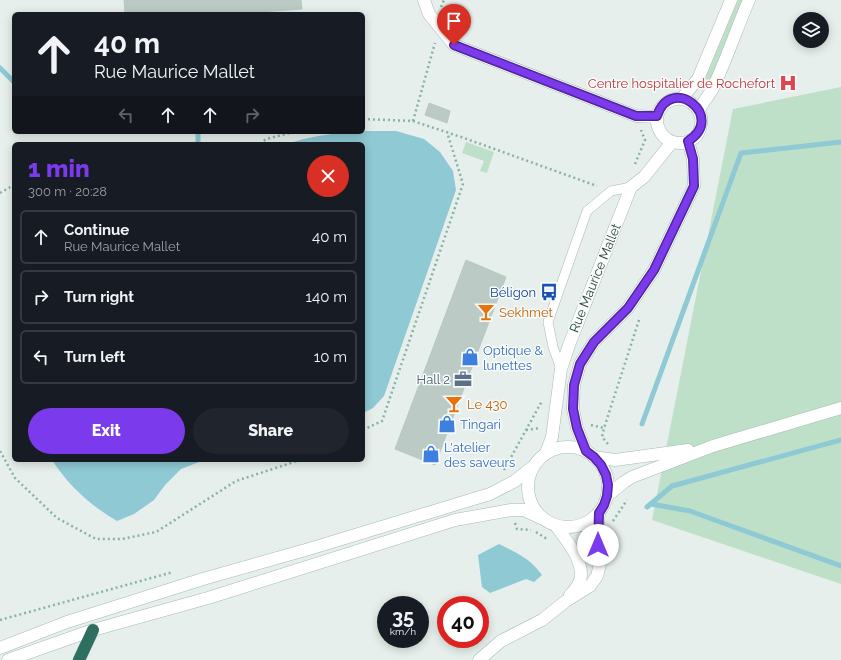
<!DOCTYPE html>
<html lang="en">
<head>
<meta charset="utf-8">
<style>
	:root { --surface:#171b24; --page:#20242c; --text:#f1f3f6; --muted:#9ea1a6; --line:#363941; --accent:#7c3aed }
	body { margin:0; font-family:Raleway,sans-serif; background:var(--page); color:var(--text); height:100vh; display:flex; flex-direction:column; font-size:15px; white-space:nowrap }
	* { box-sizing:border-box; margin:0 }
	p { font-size:13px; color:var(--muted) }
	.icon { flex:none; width:22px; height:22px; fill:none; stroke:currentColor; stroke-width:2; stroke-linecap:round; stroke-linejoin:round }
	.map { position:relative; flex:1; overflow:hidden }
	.sheet { position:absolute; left:12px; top:142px; width:353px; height:320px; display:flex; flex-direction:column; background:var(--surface); border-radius:6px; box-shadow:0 2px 10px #0003 }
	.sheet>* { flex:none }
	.top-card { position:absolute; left:12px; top:12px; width:353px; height:122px; border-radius:6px; box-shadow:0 2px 10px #0003; background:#171b24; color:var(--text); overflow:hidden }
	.controls { position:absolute; left:793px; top:12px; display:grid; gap:8px }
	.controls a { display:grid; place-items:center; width:36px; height:36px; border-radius:50%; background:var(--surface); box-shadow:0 2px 10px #0003; font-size:20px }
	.speed { position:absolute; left:377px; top:596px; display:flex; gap:8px; font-size:20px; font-weight:700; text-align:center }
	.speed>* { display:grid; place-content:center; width:52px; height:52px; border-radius:50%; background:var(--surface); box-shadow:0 2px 10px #0003; line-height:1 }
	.speed small { font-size:10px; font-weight:400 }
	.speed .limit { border:6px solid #d22; background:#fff; color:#111 }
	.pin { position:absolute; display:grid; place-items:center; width:34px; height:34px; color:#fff; margin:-41px -17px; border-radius:50% 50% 50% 0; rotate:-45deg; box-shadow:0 0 4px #0007 }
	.pin .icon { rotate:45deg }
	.me { position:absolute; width:44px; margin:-22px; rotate:0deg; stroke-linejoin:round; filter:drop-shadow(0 0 3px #0008) }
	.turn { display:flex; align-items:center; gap:14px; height:84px; padding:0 16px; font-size:18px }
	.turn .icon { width:52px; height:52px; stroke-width:2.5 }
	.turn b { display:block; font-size:28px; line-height:34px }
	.lanes { display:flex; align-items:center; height:38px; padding:0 16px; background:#0003; justify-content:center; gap:20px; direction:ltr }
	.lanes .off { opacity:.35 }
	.round { display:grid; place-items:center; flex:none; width:42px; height:42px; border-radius:21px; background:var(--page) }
	.headline { display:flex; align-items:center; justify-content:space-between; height:68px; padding:0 16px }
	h1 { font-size:24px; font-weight:800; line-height:30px; color:var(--accent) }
	.primary-button { display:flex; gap:8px; margin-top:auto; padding:8px 16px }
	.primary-button a { flex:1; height:46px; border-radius:24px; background:var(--accent); color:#fff; font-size:16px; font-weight:800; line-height:46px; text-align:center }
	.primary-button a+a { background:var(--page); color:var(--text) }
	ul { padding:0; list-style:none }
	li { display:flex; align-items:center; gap:12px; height:54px; margin:0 8px 6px; padding:0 8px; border:2px solid var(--line); border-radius:6px }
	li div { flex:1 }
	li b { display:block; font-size:15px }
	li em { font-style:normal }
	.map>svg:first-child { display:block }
	.green { fill:#bfe0c8 }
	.water { fill:#8ec9d4 }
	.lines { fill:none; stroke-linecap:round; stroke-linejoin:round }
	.stream { stroke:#8ec9d4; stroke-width:5 }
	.building { fill:#bbcac4; stroke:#b8c9c2 }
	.lane-casing { stroke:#a8b8b2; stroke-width:10 }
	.street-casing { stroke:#a8b8b2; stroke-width:13 }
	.secondary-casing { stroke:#a4bbb3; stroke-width:13 }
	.highway-casing { stroke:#c2cac8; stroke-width:13 }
	.path { stroke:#86b3a5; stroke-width:2.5; stroke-dasharray:2 3; stroke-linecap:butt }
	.lane { stroke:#fff; stroke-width:9 }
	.street { stroke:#fff; stroke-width:12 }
	.secondary { stroke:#fff; stroke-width:12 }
	.highway { stroke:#2f6f62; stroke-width:12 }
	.route-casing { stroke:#51269a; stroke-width:10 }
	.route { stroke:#7c3aed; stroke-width:7 }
	.labels { text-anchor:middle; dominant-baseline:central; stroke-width:3; stroke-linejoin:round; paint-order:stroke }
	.health-label { font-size:13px; fill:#be3a42; stroke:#f7fbf9; text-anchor:end }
	.street-label { font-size:13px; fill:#24423a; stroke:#f7fbf9 }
	.transit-label { font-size:13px; fill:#164399; stroke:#f7fbf9; text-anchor:end }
	.food-label { font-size:13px; fill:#c56008; stroke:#f7fbf9; text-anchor:start }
	.shop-label { font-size:13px; fill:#366cbe; stroke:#f7fbf9; text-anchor:start }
	.service-label { font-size:13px; fill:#4e5e75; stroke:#f7fbf9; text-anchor:end }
</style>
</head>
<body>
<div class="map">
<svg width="841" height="660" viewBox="0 0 841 660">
	<rect width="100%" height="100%" fill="#e6efeb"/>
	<g class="green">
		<path d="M738,0H745L707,91L702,86Z"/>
		<path d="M841,87V584L652,520L733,109Z"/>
		<path d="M466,142L494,152L487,173L480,171L484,161L462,153Z"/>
	</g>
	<g class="water">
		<path d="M363,131H396L424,139L440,152L453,171L456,190L384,396L373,408L363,413V144H288C307,136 343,132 363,132Z"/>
		<path d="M52,460H204L181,469L165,485L154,500L134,514L117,521C91,506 68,485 52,460Z"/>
		<path d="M499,544C517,553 530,558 542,575L534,582L526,579L490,593L482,587L478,555Z"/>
	</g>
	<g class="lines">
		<g class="stream">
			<path d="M0,68L14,82"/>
			<path d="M198,132V144"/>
			<path d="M642,424L741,153L841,142"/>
			<path d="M651,504L690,511L841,566"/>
			<path d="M647,507L672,486L841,440"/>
		</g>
	</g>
	<g class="building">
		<path d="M124,0H301L302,9L232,14H125Z"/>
		<path d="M429,103L450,111L447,123L425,115Z"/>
		<path d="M466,260L506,277L435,465L395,449Z"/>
	</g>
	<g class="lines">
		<g class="lane-casing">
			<path id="lane" d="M561,369L553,347L548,322L587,211L611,191L631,187"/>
		</g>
		<g class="street-casing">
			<g id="street">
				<path d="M424,0L429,14L454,45L636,116L657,117"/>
				<path d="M682,98L698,79L731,0"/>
				<path d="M699,111C680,83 645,108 661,133C668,144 685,147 695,137C700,132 702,124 701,117C701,115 699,113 699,111C700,106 709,95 712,90C726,61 736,30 749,0"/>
				<path d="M586,451L577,428L573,409L574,385L580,364L594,342L628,308L654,270L694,186L693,159L688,141"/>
				<path d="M546,453L552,437L561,369L569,345L631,187L644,177L672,142"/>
			</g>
		</g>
		<g class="secondary-casing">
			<g id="secondary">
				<circle cx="568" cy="487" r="40"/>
				<path d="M594,457L615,460L688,450"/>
				<path d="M607,496L624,482L632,477L713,446L841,408"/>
				<path d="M556,526C567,541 589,566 578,585C576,589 573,592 570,595"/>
				<path d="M0,648L67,622L203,579L309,549L490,494L515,481L531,468"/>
				<path d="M8,660L93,630L208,598L455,520L511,510H524L541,518"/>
				<path d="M479,660L501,641L542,620L566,601L590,586L597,576L600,564L597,539L599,513"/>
			</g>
		</g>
		<g class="highway-casing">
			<path id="highway" d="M79,660L93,630"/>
		</g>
		<g class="path">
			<path d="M441,7L444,0"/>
			<path d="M363,119L413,121L464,138L597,186"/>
			<path d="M413,121L435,43"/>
			<path d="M260,144L266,139L294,132"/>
			<path d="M635,164L645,140L641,130"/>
			<path d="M0,193L14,185"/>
			<path d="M591,425L604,428"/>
			<path d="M363,430L382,421L463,184L447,132"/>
			<path d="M526,430L539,428"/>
			<path d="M608,444L602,437L604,428L640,317"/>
			<path d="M0,451L15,478L57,518L96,539H122L156,532L236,481L300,460"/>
			<path d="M504,470L542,401"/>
			<path d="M613,521L627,500"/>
			<path d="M515,523L517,529L531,530"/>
			<path d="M536,532L547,539"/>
			<path d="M0,620L173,572"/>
		</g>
		<use href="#lane" class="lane"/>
		<use href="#street" class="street"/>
		<use href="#secondary" class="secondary"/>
		<use href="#highway" class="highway"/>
	</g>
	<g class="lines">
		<g class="route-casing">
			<path id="route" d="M454,45L636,116H657C671,73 727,117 688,141L693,159L694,186L654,270L628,308L594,342L580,364L574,385L573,409L577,428L586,451L594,457L601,465L606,475L608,485L607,496L604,505L599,513L598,545"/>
		</g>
		<use href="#route" class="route"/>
	</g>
	<defs>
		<g id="hospital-bare" transform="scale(1.38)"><path d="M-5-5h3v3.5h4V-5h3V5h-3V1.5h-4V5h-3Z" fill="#e0444e" stroke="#f7fbf9" stroke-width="2.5" paint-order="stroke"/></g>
		<g id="bus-bare" transform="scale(1.38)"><path d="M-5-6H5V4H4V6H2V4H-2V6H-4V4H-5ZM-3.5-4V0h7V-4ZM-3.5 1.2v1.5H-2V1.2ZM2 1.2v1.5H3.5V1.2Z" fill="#1a4fb4" stroke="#f7fbf9" stroke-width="2.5" paint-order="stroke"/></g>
		<g id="bar-bare" transform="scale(1.38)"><path d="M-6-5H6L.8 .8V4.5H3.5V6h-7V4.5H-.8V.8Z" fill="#e8710a" stroke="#f7fbf9" stroke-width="2.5" paint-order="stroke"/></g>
		<g id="shop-bare" transform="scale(1.38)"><path d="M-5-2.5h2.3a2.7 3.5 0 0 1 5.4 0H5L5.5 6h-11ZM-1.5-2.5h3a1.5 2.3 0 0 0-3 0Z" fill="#3f7fe0" stroke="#f7fbf9" stroke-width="2.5" paint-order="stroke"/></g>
		<g id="office-bare" transform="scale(1.38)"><path d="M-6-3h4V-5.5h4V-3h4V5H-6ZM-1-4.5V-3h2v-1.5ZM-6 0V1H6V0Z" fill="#5c6f8a" stroke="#f7fbf9" stroke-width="2.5" paint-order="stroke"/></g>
	</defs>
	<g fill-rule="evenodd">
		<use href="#hospital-bare" x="788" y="83"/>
		<use href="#bus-bare" x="549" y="292"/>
		<use href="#bar-bare" x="486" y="312"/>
		<use href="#shop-bare" x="470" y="357"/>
		<use href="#office-bare" x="463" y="379"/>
		<use href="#bar-bare" x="454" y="404"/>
		<use href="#shop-bare" x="447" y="424"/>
		<use href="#shop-bare" x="431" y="454"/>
	</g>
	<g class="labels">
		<g class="health-label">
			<text x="775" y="83">Centre hospitalier de Rochefort</text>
		</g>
		<g class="street-label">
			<text transform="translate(595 278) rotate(-68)">Rue Maurice Mallet</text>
		</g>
		<g class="transit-label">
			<text x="536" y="292">Béligon</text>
		</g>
		<g class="food-label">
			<text x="499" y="312">Sekhmet</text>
			<text x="467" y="404">Le 430</text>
		</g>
		<g class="shop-label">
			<text x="483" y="350">Optique &amp;<tspan x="483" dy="15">lunettes</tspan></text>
			<text x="460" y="424">Tingari</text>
			<text x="444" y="447">L'atelier<tspan x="444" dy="15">des saveurs</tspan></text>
		</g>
		<g class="service-label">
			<text x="450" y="379">Hall 2</text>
		</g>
	</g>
</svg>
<div class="controls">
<a><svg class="icon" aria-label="layers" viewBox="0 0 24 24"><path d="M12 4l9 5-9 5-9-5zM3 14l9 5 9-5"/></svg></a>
</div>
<div class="speed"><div>35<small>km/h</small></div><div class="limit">40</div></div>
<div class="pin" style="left:454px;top:45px;background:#d93025"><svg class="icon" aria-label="arrive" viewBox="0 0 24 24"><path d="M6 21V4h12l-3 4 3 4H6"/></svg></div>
<svg class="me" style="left:598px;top:545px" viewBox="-20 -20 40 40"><circle r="19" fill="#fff"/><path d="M0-13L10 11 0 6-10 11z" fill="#7c3aed"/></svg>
<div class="top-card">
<div class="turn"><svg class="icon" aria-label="ahead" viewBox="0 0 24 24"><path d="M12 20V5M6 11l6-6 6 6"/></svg><div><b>40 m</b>Rue Maurice Mallet</div></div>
<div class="lanes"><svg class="icon off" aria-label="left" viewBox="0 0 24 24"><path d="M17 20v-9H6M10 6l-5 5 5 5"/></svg><svg class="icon" aria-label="ahead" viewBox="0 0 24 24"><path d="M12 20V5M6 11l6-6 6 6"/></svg><svg class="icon" aria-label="ahead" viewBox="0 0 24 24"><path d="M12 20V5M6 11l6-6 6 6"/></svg><svg class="icon off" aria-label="right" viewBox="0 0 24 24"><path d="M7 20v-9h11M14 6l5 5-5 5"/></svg></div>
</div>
<section class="sheet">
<div class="headline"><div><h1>1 min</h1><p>300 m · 20:28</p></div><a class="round" style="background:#d93025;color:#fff"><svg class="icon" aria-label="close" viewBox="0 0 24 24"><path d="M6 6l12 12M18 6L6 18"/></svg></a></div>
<ul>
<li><svg class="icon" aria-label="ahead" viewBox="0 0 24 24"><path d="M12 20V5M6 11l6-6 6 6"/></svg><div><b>Continue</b><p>Rue Maurice Mallet</p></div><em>40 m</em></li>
<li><svg class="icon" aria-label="right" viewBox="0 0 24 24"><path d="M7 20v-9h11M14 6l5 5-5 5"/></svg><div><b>Turn right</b></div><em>140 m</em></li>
<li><svg class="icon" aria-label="left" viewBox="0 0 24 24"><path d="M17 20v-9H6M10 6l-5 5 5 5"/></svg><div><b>Turn left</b></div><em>10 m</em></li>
</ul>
<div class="primary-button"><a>Exit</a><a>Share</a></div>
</section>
</div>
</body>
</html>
